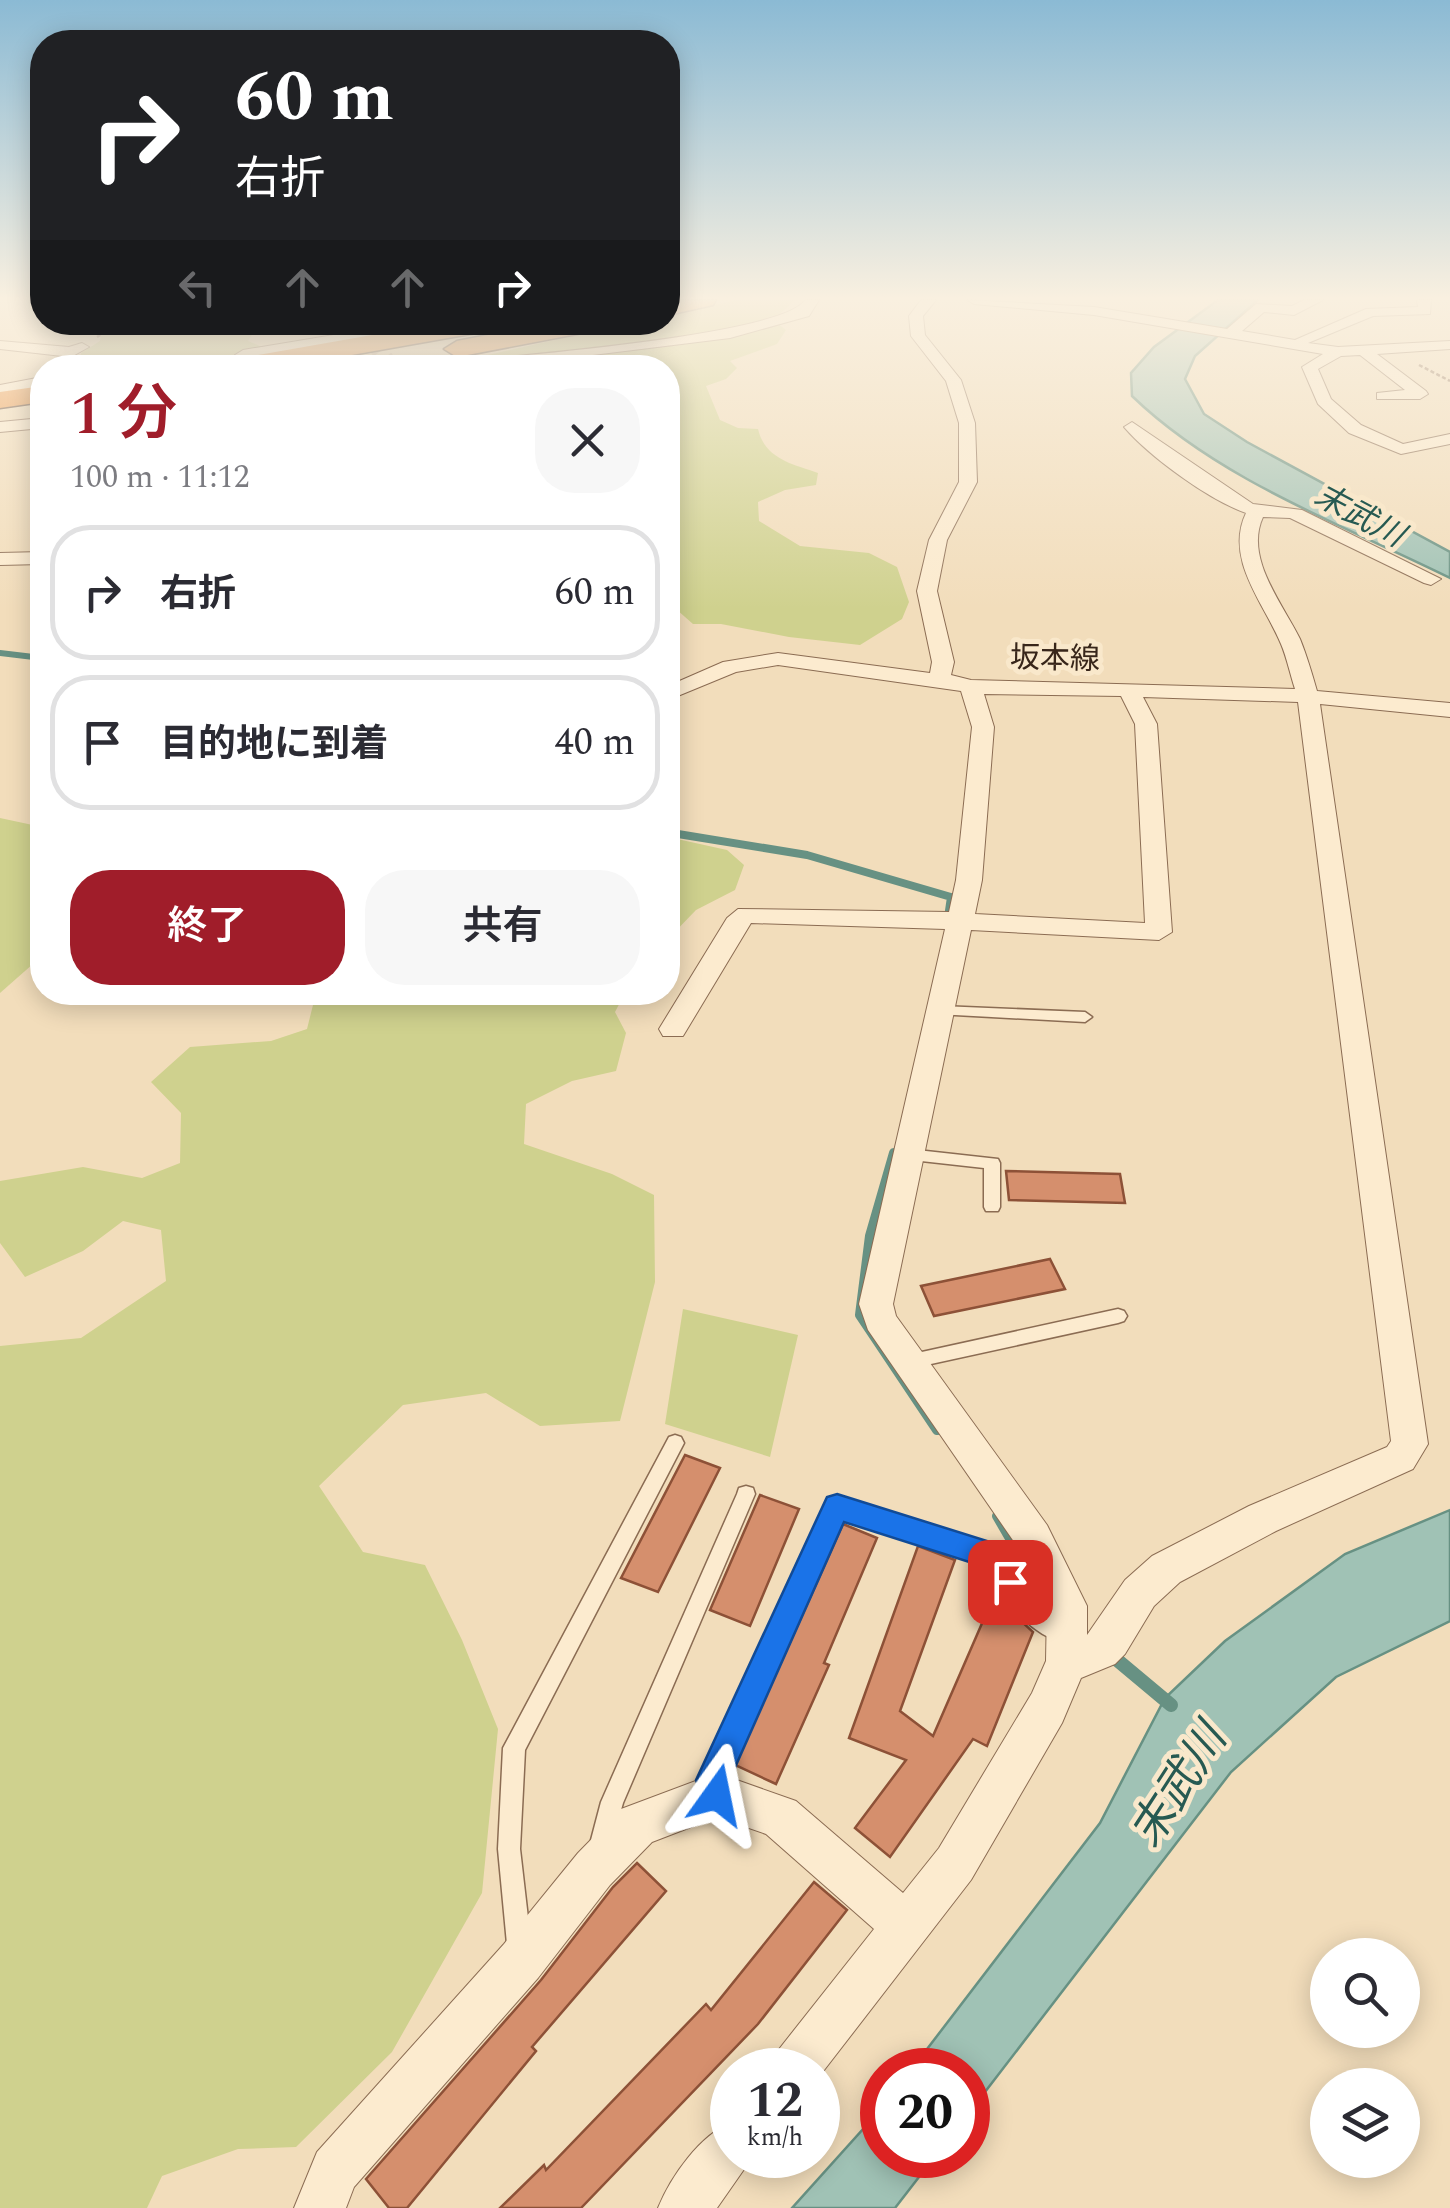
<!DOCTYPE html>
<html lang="ja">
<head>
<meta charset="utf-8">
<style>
	:root { --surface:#fff; --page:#f7f7f7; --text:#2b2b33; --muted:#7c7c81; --line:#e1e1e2; --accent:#a01d2a }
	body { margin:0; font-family:Spectral,"Noto Sans JP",serif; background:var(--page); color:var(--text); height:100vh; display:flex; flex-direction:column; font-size:38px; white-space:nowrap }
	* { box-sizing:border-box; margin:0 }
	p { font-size:32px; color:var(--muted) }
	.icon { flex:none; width:55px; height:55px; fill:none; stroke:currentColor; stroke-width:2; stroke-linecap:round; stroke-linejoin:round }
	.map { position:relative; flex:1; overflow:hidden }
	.drawer { position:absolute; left:30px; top:355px; width:650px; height:650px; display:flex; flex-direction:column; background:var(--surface); border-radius:40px; box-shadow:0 5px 25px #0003 }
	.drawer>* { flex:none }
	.top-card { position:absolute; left:30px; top:30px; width:650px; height:305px; border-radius:40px; box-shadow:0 5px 25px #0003; background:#202124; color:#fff; overflow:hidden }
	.tools { position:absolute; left:1310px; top:1938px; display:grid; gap:20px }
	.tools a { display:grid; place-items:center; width:110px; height:110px; border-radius:50%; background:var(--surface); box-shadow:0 5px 25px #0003; font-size:50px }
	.speed { position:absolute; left:710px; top:2048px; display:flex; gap:20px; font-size:50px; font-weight:700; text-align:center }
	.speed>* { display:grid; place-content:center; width:130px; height:130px; border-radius:50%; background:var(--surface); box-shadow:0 5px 25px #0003; line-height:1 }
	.speed small { font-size:25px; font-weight:400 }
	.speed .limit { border:15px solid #d22; background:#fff; color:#111 }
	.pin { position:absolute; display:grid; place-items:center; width:85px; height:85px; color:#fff; margin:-42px; border-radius:20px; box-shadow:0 5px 15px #0006 }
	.me { position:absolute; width:110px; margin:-55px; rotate:12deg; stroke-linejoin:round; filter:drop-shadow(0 0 8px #0008) }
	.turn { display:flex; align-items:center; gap:35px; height:210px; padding:0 40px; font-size:45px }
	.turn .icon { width:130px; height:130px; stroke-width:2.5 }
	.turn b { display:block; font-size:70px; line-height:85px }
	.lanes { display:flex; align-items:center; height:95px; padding:0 40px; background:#0003; justify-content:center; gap:50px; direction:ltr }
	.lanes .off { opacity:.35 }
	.round { display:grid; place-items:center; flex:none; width:105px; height:105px; border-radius:40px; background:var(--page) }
	.overview { display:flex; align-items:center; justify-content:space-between; height:170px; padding:0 40px }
	h1 { font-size:60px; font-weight:600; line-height:75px; color:var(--accent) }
	.action { display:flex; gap:20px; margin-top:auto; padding:20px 40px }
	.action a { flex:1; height:115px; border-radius:40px; background:var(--accent); color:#fff; font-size:40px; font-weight:600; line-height:115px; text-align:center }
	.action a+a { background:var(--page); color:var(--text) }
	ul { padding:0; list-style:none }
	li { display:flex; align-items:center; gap:30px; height:135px; margin:0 20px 15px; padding:0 20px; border:5px solid var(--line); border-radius:40px }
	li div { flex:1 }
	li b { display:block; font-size:38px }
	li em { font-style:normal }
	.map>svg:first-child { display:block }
	.green { fill:#cfd18e }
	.water { fill:#a0c2b5; stroke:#679183; stroke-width:2.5 }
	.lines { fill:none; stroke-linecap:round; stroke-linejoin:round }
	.stream-far3 { stroke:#679183; stroke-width:6 }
	.stream-far2 { stroke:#679183; stroke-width:8 }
	.stream-far1 { stroke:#679183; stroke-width:10 }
	.stream { stroke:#679183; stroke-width:14 }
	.building { fill:#d58f6d; stroke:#8d5137; stroke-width:2.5 }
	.minor-tunnel { stroke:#cdb89b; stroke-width:16; stroke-dasharray:16 8; stroke-linecap:butt }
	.service-casing { stroke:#8b6c53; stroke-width:3 }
	.minor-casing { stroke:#8b6c53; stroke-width:2 }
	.motorway-casing { stroke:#583a28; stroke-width:3 }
	.path { stroke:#8b6c53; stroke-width:2.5; stroke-dasharray:4 2.5; stroke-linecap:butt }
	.service { fill:#fcebcf; fill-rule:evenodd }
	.minor { fill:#fcebcf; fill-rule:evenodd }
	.motorway { fill:#ec9241; fill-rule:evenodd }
	.route { fill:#1a73e8; stroke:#114b97; stroke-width:2.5 }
	.labels { text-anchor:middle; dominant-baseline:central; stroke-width:10; stroke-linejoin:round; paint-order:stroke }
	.far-street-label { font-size:30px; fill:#38261a; stroke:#f9e8cb }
	.far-water-label { font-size:32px; font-style:italic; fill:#275a52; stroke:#f9e8cb }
	.near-water-label { font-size:45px; font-style:italic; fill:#275a52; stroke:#f9e8cb }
</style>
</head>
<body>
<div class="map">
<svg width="1450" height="2208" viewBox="0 0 1450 2208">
	<rect width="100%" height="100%" fill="#f2ddbb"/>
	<g class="green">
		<path d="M737,300H795L773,320L786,330L777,344L730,361L737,368L726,379L706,386L720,420L738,428L758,429C765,459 792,464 818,473L816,485L785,490L758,502L759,521L800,546L869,553L897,567L909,602L902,619L860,645L789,637L721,624H693L668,602V368H509L466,360L630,323L668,322V315Z"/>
		<path d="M103,323H354L284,326L253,333L248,341L265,348L200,367L80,368L81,353L100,341Z"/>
		<path d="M0,818L42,827V956L0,993Z"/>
		<path d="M668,837L727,850L744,865L735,890L696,910L668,939Z"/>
		<path d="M280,993H625L615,1012L626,1033L616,1071L572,1081L526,1104L524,1144L612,1174L654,1195L655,1282L620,1421L540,1426L486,1393L403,1405L319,1486L363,1552L425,1565L462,1640L498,1729L482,1893L392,2052L296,2147L238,2149L162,2176L147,2208H0V1346L81,1338L166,1281L161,1230L123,1221L83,1251L25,1277L0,1243V1181L83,1167L142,1178L180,1163L181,1113L151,1082L190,1047L271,1041L307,1029L313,1005Z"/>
		<path d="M683,1309L798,1335L770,1457L665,1424Z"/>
	</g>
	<g class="water">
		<path d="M1218,300H1258L1195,356L1185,379L1204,414L1247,442L1450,552V578C1343,525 1219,480 1132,396L1131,373L1154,347Z"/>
		<path d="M1450,1510V1621L1336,1677L1231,1772L968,2114V2070H911L1100,1823L1165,1698L1225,1641L1345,1554Z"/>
		<path d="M882,2108V2155H936L895,2208H792Z"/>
	</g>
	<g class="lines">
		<path class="stream-far3" d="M0,653L42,658"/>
		<path class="stream-far2" d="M668,824L678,834L807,855L951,897L947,924"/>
		<g class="stream-far1">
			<path d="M894,1153L870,1236L860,1315L937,1430"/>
			<path d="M997,1516L1037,1585"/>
		</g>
		<path class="stream" d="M1110,1654L1171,1705"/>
	</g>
	<g class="building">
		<path d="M1006,1171L1120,1174L1125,1203L1009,1200Z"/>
		<path d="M1050,1259L1065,1289L934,1316L921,1286Z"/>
		<path d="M685,1455L720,1468L658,1592L621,1578Z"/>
		<path d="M760,1495L799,1509L750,1626L710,1610Z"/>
		<path d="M843,1524L877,1538L824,1663L829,1665L776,1784L735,1765Z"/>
		<path d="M918,1546L955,1560L900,1711L933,1736L990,1605L1018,1618L1033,1632L987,1746L973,1739L890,1857L855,1828L906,1760L849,1738Z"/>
		<path d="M637,1863L666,1891L532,2047L536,2051L407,2208H389L366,2179L541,1980L613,1887Z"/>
		<path d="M814,1882L847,1910L758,2024L581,2208H500L544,2165L546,2170L706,2004L711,2010Z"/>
	</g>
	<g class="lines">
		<path class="minor-tunnel" d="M370,339L393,368"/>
		<g class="service-casing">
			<g id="service">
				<path d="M941,1006L1085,1012L1092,1017L1085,1022L936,1014L934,1011L936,1008Z"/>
				<path d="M908,1149L998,1159L1000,1163V1207L998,1211H986L984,1207V1168L903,1159L900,1155L903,1151Z"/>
				<path d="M1118,1309L1124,1311L1127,1316L1124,1321L1118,1323L908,1369L902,1367L899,1362L902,1357L908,1355Z"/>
				<path d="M675,1435L681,1437L684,1443L525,1750L520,1849L531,1944L527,1952L519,1956L511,1952L507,1944L498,1849L503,1748L669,1437Z"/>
				<path d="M746,1486L753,1488L755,1494L623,1803L610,1848L602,1851L594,1848L591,1840L601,1802L737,1494L739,1488Z"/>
				<path d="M837,1497L999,1550L1038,1607L1057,1622L1072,1627L1075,1634L1072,1641L1065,1644C1020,1629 1009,1600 985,1563L842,1516L724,1780L727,1791L724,1799L716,1802L708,1799L702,1780L830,1500Z"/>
			</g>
		</g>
		<g class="minor-casing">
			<g id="minor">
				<path d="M805,300H819L809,316L730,338L487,368H437L444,363C500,357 783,336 805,300Z"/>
				<path d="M921,300H936L923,316L925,335L961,380L975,423L977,482L947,540L937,591L954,662L951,675L971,680L1295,689C1290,674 1287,658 1281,644C1264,603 1224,559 1246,513C1209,500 1150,457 1124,427L1132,422L1253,504L1302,510L1441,579L1431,585L1424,583L1290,518L1263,517C1244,558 1283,604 1300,639C1307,656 1312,674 1317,691L1450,703V717L1320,704L1428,1444L1413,1469L1276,1531L1180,1582L1154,1606L1125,1654L1115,1664L1081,1678L1062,1723L971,1880L818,2078V2070H768L776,2053L874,1929L766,1834L717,1817L652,1842L610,1885L538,1978L354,2187L346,2208H294L317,2152L504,1944L578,1853L621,1809L717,1773L796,1801L903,1893L939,1848L1032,1693L1046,1661L1047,1607L1019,1549L868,1330L859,1304L945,929L751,923L683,1036H663L659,1029L727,918L738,909L949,912L956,880L972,727L961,691L778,665L736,672L668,700V686L723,662L778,653L930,673L932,662L917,591L929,540L959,482V423L946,381L911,336L909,316ZM984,694L1121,696L1135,724L1145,923L975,914L982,880L994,727ZM1143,697L1298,702L1391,1441L1387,1447L1249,1506L1152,1556L1125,1580L1087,1635V1606L1047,1525L896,1316L893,1304L971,930L1159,940L1172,932L1157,724Z"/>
				<path d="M967,300L1094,307L1227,329L1256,304L1292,306L1304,300H1323L1294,315L1264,312L1242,331L1295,340L1366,309L1418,307L1417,300H1431L1430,314L1373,316L1308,343L1338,347L1450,341V349L1377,354L1426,391L1428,394L1420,399H1377V393L1405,390L1360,355L1341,356L1318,369L1331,399L1361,425L1403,444L1450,434V444L1401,454L1349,433L1318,404L1302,367L1323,354L1094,315L974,304Z"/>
				<path d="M412,322H452L376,337L375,342L360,339L243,360L235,355L243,350Z"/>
				<path d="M0,341L69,347L82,343L89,347L71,357L0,349Z"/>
				<path d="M42,377V387L0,395V385Z"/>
				<path d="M42,418V428L0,432V422Z"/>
				<path d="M42,552V564L0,565V553Z"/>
				<path d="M732,2122V2155H754L717,2208H658C671,2176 700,2135 732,2122Z"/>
			</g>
		</g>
		<g class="motorway-casing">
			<g id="motorway">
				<path d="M716,300L713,305L668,315V301Z"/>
				<path d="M446,322H505L493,330L278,368H217L230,360Z"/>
				<path d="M555,322H610L598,330L457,357L444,349L457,341Z"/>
				<path d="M42,386V402L0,408V392Z"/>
			</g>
		</g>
		<g class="path">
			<path d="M97,337L121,322"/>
			<path d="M1419,365L1450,381"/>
		</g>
		<use href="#service" class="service"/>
		<use href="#minor" class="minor"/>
		<use href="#motorway" class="motorway"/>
	</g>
	<linearGradient id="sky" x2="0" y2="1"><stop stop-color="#8bbad4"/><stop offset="0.49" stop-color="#f9f0e0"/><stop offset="1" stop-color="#f9f0e0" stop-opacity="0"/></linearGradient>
	<rect width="1450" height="609" fill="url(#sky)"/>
	<path class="route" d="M837,1494L1003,1546L1025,1582L1020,1592L1010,1596L999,1592L982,1566L844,1522L729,1781L734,1795L729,1807L717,1812L706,1807L696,1780L827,1497Z"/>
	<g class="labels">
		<g class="far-street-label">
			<text transform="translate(1055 659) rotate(1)">坂本線</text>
		</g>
		<g class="far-water-label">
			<text transform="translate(1359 516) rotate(28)">末武川</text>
		</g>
		<g class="near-water-label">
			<text transform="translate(1179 1786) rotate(-57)">末武川</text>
		</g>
	</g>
</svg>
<div class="tools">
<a><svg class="icon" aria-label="search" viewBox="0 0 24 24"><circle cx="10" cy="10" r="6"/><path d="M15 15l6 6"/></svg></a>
<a><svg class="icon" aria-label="layers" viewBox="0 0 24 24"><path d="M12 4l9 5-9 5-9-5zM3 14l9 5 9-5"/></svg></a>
</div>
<div class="speed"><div>12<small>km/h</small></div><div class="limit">20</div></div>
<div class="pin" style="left:1010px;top:1582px;background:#d93025"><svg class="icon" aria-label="arrive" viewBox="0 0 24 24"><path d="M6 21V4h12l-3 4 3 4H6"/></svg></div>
<svg class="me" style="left:717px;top:1795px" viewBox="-20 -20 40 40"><path d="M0-17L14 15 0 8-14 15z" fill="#1a73e8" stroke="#fff" stroke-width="4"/></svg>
<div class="top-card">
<div class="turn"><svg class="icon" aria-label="right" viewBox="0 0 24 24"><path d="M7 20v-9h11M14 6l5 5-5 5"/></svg><div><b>60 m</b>右折</div></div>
<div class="lanes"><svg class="icon off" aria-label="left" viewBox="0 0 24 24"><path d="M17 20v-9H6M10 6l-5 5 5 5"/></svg><svg class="icon off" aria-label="ahead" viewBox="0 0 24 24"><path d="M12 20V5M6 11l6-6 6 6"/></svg><svg class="icon off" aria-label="ahead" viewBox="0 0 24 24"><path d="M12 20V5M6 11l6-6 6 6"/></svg><svg class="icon" aria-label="right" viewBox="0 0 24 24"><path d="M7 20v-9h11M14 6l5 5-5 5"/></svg></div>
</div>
<section class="drawer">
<div class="overview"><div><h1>1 分</h1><p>100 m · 11:12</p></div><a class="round"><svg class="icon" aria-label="close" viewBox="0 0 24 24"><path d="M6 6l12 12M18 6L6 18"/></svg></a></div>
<ul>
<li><svg class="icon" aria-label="right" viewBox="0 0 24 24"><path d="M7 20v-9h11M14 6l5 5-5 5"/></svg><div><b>右折</b></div><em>60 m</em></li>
<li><svg class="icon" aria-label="arrive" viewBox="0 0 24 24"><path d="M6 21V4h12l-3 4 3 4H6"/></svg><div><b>目的地に到着</b></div><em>40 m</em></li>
</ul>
<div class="action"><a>終了</a><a>共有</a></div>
</section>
</div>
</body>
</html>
